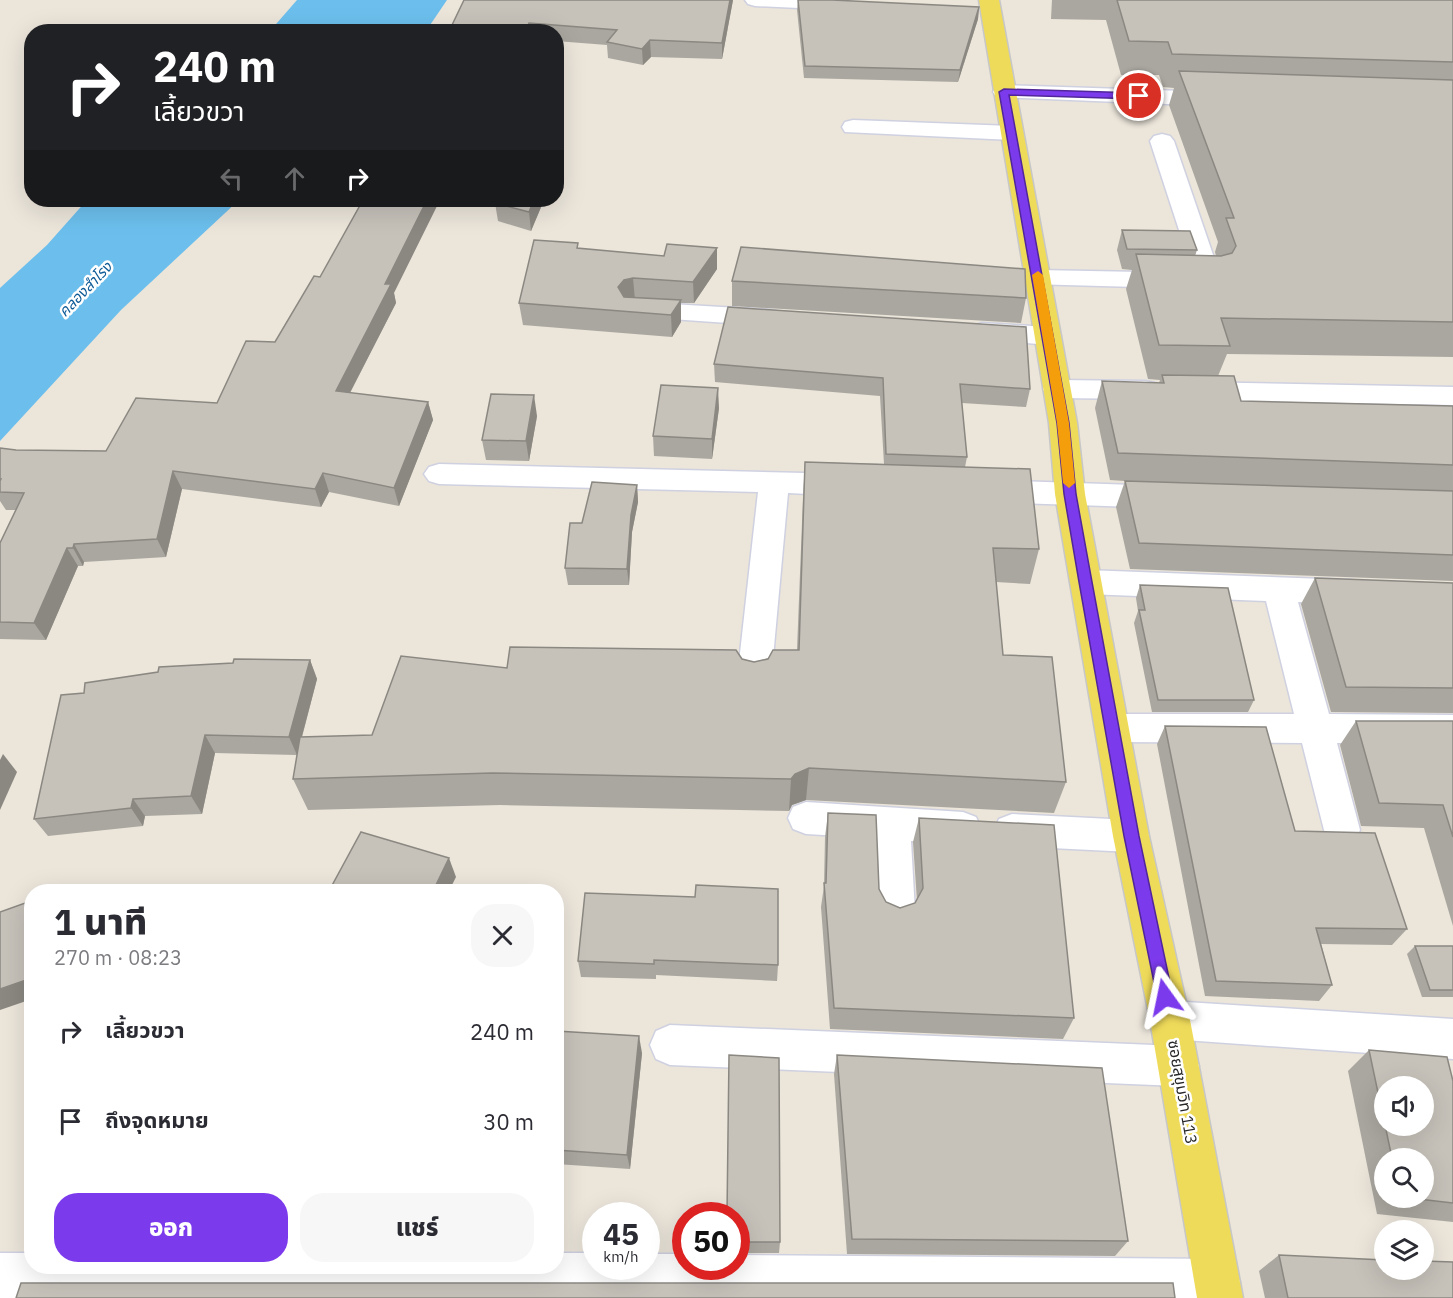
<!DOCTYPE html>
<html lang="th">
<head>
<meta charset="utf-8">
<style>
	:root { --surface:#fff; --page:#f7f7f7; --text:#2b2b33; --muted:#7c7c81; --accent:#7c3aed }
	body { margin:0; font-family:"IBM Plex Sans","Noto Sans Thai",sans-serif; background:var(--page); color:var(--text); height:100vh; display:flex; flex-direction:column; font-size:22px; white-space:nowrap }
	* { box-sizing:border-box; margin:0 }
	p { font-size:20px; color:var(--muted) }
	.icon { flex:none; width:33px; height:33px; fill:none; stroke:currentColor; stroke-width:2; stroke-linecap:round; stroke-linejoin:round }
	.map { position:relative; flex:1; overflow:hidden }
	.side { position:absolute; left:24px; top:884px; width:540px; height:390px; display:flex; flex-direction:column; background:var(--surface); border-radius:24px; box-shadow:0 6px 24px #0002 }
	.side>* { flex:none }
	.hud { position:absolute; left:24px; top:24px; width:540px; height:183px; border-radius:24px; box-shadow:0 6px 24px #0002; background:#202124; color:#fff; overflow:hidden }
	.buttons { position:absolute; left:1374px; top:1076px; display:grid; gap:12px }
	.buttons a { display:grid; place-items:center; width:60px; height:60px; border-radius:50%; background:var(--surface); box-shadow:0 6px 24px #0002; font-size:30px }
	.speed { position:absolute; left:582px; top:1202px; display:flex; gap:12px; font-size:30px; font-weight:700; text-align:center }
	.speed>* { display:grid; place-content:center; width:78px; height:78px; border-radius:50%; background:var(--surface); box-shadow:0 6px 24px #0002; line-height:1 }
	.speed small { font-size:15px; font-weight:400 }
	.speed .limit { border:9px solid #d22; background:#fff; color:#111 }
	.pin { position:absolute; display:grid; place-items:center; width:51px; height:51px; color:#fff; margin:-26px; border:3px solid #fff; border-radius:50%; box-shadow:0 2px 6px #0007 }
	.me { position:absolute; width:66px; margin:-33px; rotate:348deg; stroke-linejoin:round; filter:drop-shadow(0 0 4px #0008) }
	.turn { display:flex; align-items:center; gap:21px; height:126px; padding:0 30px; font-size:27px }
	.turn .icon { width:78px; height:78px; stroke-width:2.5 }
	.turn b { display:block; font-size:42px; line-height:51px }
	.lanes { display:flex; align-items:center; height:57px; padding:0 30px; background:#0003; justify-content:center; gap:30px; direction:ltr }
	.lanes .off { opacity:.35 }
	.round { display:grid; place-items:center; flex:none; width:63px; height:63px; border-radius:24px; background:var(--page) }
	.overview { display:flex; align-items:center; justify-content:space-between; height:102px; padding:0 30px }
	h1 { font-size:36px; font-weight:800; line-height:45px }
	.primary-button { display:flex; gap:12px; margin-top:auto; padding:12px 30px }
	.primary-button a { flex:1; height:69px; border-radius:24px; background:var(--accent); color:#fff; font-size:24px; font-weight:800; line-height:69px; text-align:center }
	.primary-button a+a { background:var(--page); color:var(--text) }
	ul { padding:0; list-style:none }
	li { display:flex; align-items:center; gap:18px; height:90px; padding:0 30px }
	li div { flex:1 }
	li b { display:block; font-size:22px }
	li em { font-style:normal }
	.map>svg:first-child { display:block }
	.water { fill:#6cbfed }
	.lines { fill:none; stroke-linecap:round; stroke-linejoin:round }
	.minor-casing { stroke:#cfd1e1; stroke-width:3 }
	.major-casing { stroke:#c7c7c7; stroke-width:3 }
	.minor { fill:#fff; fill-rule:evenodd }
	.major { fill:#efdb5a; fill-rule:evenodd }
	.wall { fill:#aaa7a0; fill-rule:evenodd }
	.shaded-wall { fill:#8b8882 }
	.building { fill:#c6c2ba; stroke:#8b8882; stroke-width:1.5 }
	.route { fill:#7c3aed; stroke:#51269a; stroke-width:1.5 }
	.slow { fill:#f59e0b }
	.labels { text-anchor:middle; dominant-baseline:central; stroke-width:5; stroke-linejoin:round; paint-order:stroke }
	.far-water-label { font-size:15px; font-style:italic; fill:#0e5b97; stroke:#fff }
	.street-label { font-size:16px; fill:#282828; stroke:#fff }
</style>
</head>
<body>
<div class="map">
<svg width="1453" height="1298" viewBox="0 0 1453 1298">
	<rect width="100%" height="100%" fill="#ebe5da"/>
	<g class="water">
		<path d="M297,0H447L426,31H270Z"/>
		<path d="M87,200H239L121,310L0,441V288L47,245Z"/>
	</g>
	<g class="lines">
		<g class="minor-casing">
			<g id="minor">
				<path d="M745,0H848L851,4L848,8L841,10L755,6L748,4Z"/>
				<path d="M1004,85L1215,92L1223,94L1226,99L1223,104L1215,106L996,97L993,92L996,87Z"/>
				<path d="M853,120L1012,126L1020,128L1023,133L1020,138L1012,140L845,132L842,127L845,122Z"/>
				<path d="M1162,134L1170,136L1174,141L1222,281L1218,287L1209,289L1029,284L1025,278L1029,272L1038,270L1193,273L1150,141L1154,136Z"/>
				<path d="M637,302L771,310L780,312L784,318L780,324L771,326L628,316L624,310L628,304Z"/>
				<path d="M982,323L1048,327L1058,330L1061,336L1058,342L1048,345L973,338L969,332L973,326Z"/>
				<path d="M1057,380L1145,381L1155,383L1159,390L1155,397L1145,399L1057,398L1047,396L1043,389L1047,382Z"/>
				<path d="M1193,382L1453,387V405L1193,400L1183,398L1179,391L1183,384Z"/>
				<path d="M439,464L848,474L859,478L863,485L859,492L848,496L788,493L771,680L766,690L754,693L742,690L737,680L758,492L439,484L429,481L424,474L429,467Z"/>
				<path d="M989,480L1165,486L1176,489L1180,497L1176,505L1165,508L989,502L978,499L974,491L978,483Z"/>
				<path d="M1086,570L1352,580L1363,583L1368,592L1363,601L1352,604L1298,602L1329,714L1453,715V743H1337L1360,830L1355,841L1342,846L1329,841L1324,830L1302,743L1114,742L1102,738L1097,728L1102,718L1114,714H1294L1266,601L1086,594L1075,590L1070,582L1075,574Z"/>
				<path d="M806,802L963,812L976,817L981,828L976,839L963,844L911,841L915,912L909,924L896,929L883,924L877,912L874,838L806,834L793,829L788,818L793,807Z"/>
				<path d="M1012,814L1131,820L1144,825L1149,836L1144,847L1131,852L1012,846L999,841L994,830L999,819Z"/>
				<path d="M1170,1001L1453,1019V1059L1170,1039L1156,1034L1150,1020L1156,1006Z"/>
				<path d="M670,1025L1178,1046L1193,1052L1199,1066L1193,1080L1178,1086L670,1065L656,1059L650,1045L656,1031Z"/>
				<path d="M0,1253H32V1266H556V1253H596V1266H646V1254H686V1266H736V1255L1217,1259L1233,1266L1240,1282L1233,1298H0Z"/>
			</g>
		</g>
		<g class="major-casing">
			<path id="major" d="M979,0H999L1077,423L1085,494L1149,836L1190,1020L1243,1298H1197L1150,1020L1113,836L1055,494L1049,423Z"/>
		</g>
		<use href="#minor" class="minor"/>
		<use href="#major" class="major"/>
	</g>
	<g class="wall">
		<path d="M733,0L722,59L651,57L643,65L608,58L607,45L556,41V32H453L452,25Z"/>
		<path d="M798,0L979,7L978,19L958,82L804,78L797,10Z"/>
		<path d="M1052,0H1453V357L1227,354L1218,376L1241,401L1453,406V581L1130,569L1116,507L1125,481L1110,480L1095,408L1102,381L1159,383L1160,380L1148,379L1126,289L1132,270L1122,269L1117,250L1122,230L1197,250L1195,256H1216L1215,252L1218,242L1169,105L1174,88L1163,87L1159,75H1121L1106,20L1051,19Z"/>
		<path d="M494,200H544L531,231L498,221L495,203L497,200Z"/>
		<path d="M578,243V248L717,269L694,303H681V322L672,337L523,325L519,303Z"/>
		<path d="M320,277L394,293L396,303L350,393L428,402L433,420L399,506L329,492L321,507L182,489L166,557L84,562L83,566H78L46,640L0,639V543L16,510H6L0,501V448L16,450L106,451L217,403L275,342Z"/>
		<path d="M732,281L1026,298L1021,323L732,306Z"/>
		<path d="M714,364L1030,389L1026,407L962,403L967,457L965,467L1039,549L1030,584L996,582L1003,655L1066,782L1054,813L806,800L792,805L789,811L500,805L308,810L293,779L297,755L215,753L202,814L145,816L143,826L48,836L34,819L84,693L310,660L317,679L302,737L372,735L507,668L742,659L754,662L797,650L803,497L805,462L884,464L880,396L715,382Z"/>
		<path d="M719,408L712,459L654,456L653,436Z"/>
		<path d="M537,416L529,461L486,460L482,440Z"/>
		<path d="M637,485L638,502L632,532L629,585H568L565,568L582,523Z"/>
		<path d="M1315,578L1453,583V713L1331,712L1301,604Z"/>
		<path d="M1140,585L1254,700L1248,712H1152L1134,623L1138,611L1136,598Z"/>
		<path d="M1356,721H1453V926L1424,828L1361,826L1340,745Z"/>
		<path d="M1165,726L1295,831L1407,929L1392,945L1321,944L1332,985L1319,1001L1205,996L1157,744Z"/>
		<path d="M828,813L879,889L886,902L900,908L915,903L917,901L913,842L919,818L1074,1018L1063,1039L830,1029L821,907L824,886L825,837Z"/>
		<path d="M585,893L778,965L777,981L656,975V979L581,977L578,961Z"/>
		<path d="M1415,946H1453V997H1422L1407,954Z"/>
		<path d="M556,1031L642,1053L630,1169L556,1164Z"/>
		<path d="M1369,1050L1453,1081V1222L1377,1214L1348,1071ZM1384,1086L1424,1125H1384ZM1384,1158H1424V1197H1384Z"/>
		<path d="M837,1055L1128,1241L1115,1256L847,1254L834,1074Z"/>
		<path d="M736,1215L780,1242L779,1253H736Z"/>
		<path d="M1279,1255L1453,1298H1265L1259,1271Z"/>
	</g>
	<g class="shaded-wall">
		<path d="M730,0H733L722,59V43Z"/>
		<path d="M979,7L978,19L958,82L960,70Z"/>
		<path d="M529,23L530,32H526L525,31Z"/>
		<path d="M650,40L651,57L643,65L642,49Z"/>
		<path d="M559,142L561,160L556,171V148Z"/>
		<path d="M427,200H440L394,293L396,303L341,410L336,391L385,284Z"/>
		<path d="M534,200H544L531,231L529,212Z"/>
		<path d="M717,248V269L694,303L693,282Z"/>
		<path d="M633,278L635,300L620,309L618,287L624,280Z"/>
		<path d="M681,300V322L672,337L671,315Z"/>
		<path d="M718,388L719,408L712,459V439Z"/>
		<path d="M534,395L537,416L529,461L526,441Z"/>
		<path d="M428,402L433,420L399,506L394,488Z"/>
		<path d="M173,471L182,489L166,557L157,539Z"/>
		<path d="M323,473L329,492L321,507L315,489Z"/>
		<path d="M637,485L638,502L632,532L629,585L627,569L631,515Z"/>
		<path d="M74,544L84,562L83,566L73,548Z"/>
		<path d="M67,548L78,566L46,640L34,623Z"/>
		<path d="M310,660L317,679L297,755L289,737Z"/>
		<path d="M205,735L215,753L202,814L191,796Z"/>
		<path d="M3,754L17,772L0,810V760Z"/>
		<path d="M809,768L806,800L792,805L789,811L791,779L795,774Z"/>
		<path d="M133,799L145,816L143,826L131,808Z"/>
		<path d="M449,858L456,877L449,891H433Z"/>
		<path d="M28,902L32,905V930Z"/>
		<path d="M32,978V999L0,1010V989Z"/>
		<path d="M639,1036L642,1053L630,1169L627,1155Z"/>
	</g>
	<g class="building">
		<path d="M464,0H730L722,43L650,40L642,49L607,42L617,30L529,23L525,31L452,25Z"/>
		<path d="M798,0H832L979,7L960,70L805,66Z"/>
		<path d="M1117,0H1453V62L1172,54L1168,42L1129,41Z"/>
		<path d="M1179,71L1453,80V322L1221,318L1230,346L1159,345L1136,254L1221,256L1232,253L1236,246L1226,218H1234Z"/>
		<path d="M363,200H427L385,284H391L336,391L428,402L394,488L323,473L315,489L173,471L157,539L74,544L73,548H67L34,623L0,622V543L24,493L0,492V481L1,479H0V448L16,450L106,451L136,398L217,403L246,341L275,342L314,276L320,277Z"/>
		<path d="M497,200H534L529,212L495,203Z"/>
		<path d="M1122,230L1190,231L1197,250L1127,249Z"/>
		<path d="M534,240L578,243L577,248L664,256L667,244L717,248L693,282L633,278L624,280L618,287L624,297L681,300L671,315L519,303Z"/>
		<path d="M741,247L1025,269L1026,298L732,281Z"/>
		<path d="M728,307L1026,327L1030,389L960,384L967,457L886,454L883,378L714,364Z"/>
		<path d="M1162,375L1234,376L1241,401L1453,406V465L1118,453L1102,381L1164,383Z"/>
		<path d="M661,385L718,388L712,439L653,436Z"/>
		<path d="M491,394L534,395L526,441L482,440Z"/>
		<path d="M805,462L1030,469L1039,549L993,548L1003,655L1052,657L1066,782L809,768L795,774L791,779L492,773L293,779L300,737L372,735L401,656L507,668L510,647L736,650L742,659L754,662L768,659L773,650H799Z"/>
		<path d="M1125,481L1453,491V555L1139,543Z"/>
		<path d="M592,482L637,485L631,515L627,569L565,568L570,523H582Z"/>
		<path d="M1315,578L1453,583V688L1346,687Z"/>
		<path d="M1140,585L1228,588L1254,700H1158L1139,610H1145Z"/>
		<path d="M234,659L310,660L289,737L205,735L191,796L133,799L131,808L34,819L61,695L84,693L85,683L158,672L159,667L233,663Z"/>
		<path d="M1356,721H1453V837L1443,805L1379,803Z"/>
		<path d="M1165,726L1266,727L1295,831L1375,833L1407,929L1316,928L1332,985L1216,981Z"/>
		<path d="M828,813L876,815L879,889L886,902L900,908L915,903L923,888L919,818L1054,825L1074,1018L834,1008L824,883H826Z"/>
		<path d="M361,832L449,858L433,891H329Z"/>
		<path d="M696,885L778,889V965L654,960V964L578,961L585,893L695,897Z"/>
		<path d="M28,902L32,930V978L0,989V912Z"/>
		<path d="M1415,946H1453V990H1430Z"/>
		<path d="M556,1031L639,1036L627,1155L556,1150Z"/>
		<path d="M1369,1050L1447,1057L1453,1081V1203L1401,1197H1424V1158H1392L1385,1125H1424V1086H1384V1121Z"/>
		<path d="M729,1055L779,1058L780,1242H736V1215H727Z"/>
		<path d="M837,1055L1102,1068L1128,1241L852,1239Z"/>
		<path d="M1279,1255L1384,1260V1269H1424V1261L1453,1262V1298H1288Z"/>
		<path d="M21,1283H1173L1175,1298H16Z"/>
	</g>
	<path class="route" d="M1004,89L1139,93L1144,96L1139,99L1009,95L1069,423L1076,494L1092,582L1139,836L1173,997L1171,1002L1165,1004L1159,1002L1157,997L1124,836L1079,582L1064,494L1057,423L999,92Z"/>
	<path class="slow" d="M1038,271L1043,275L1069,423L1075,483L1069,488L1063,483L1057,423L1032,275Z"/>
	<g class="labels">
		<g class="far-water-label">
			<text transform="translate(85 289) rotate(-46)">คลองสำโรง</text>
		</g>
		<g class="street-label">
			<text transform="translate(1183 1092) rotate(80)">ซอยสุขุมวิท 113</text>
		</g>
	</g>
</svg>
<div class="buttons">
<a><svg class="icon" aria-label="sound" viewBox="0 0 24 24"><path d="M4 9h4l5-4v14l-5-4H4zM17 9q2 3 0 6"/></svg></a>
<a><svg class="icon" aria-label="search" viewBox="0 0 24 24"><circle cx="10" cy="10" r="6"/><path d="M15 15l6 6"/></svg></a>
<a><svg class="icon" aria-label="layers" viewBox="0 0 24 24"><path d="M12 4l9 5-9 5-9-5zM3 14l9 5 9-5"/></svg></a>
</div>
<div class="speed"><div>45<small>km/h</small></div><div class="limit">50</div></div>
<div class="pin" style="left:1139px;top:96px;background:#d93025"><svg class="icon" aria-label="arrive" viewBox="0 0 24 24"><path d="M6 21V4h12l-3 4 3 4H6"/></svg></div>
<svg class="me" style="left:1165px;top:997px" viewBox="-20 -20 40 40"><path d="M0-17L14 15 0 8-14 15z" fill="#7c3aed" stroke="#fff" stroke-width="4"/></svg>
<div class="hud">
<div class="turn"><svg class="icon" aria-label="right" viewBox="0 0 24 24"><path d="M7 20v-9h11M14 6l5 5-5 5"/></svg><div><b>240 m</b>เลี้ยวขวา</div></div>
<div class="lanes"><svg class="icon off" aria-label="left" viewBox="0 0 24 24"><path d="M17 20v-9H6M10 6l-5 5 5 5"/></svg><svg class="icon off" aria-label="ahead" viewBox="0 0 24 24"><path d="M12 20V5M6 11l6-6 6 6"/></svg><svg class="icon" aria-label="right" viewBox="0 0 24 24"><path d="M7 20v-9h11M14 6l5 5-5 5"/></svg></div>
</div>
<section class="side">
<div class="overview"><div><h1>1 นาที</h1><p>270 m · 08:23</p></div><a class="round"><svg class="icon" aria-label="close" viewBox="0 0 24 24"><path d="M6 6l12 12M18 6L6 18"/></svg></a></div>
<ul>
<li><svg class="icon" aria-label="right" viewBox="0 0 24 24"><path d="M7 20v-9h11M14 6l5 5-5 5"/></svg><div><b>เลี้ยวขวา</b></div><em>240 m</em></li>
<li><svg class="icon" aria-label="arrive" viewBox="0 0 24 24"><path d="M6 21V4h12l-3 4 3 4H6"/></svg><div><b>ถึงจุดหมาย</b></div><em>30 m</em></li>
</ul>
<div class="primary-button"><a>ออก</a><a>แชร์</a></div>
</section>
</div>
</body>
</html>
